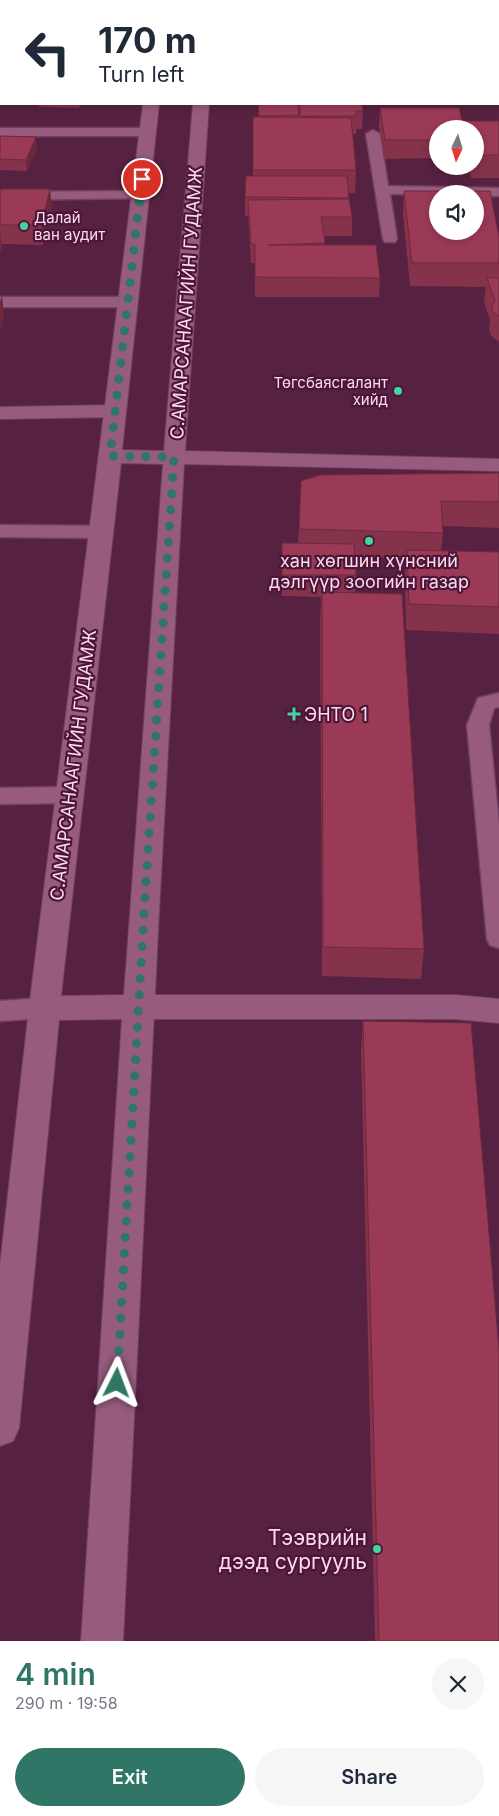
<!DOCTYPE html>
<html lang="en">
<head>
<meta charset="utf-8">
<style>
	:root { --surface:#fff; --page:#f6f6f7; --text:#1f2937; --muted:#747a83; --accent:#307666 }
	body { margin:0; font-family:Inter,sans-serif; background:var(--page); color:var(--text); height:100vh; display:flex; flex-direction:column; font-size:19px; white-space:nowrap }
	* { box-sizing:border-box; margin:0 }
	p { font-size:16px; color:var(--muted) }
	.icon { flex:none; width:28px; height:28px; fill:none; stroke:currentColor; stroke-width:2; stroke-linecap:round; stroke-linejoin:round }
	.map { position:relative; height:1641px; overflow:hidden }
	.panel { display:flex; flex-direction:column; background:var(--surface); flex:1 }
	.panel>* { flex:none }
	.hud { position:absolute; left:0px; top:0px; width:500px; height:105px; box-shadow:0 2px 8px #0003; background:#fff; color:var(--text); overflow:hidden }
	.needle { width:32px; rotate:184deg }
	.buttons { position:absolute; left:429px; top:120px; display:grid; gap:10px }
	.buttons a { display:grid; place-items:center; width:55px; height:55px; border-radius:50%; background:var(--surface); box-shadow:0 2px 8px #0003; font-size:25px }
	.pin { position:absolute; display:grid; place-items:center; width:42px; height:42px; color:#fff; margin:-21px; border:2px solid #fff; border-radius:50%; box-shadow:0 1px 5px #0007 }
	.me { position:absolute; width:55px; margin:-28px; rotate:3deg; stroke-linejoin:round; filter:drop-shadow(0 0 4px #0008) }
	.turn { display:flex; align-items:center; gap:18px; height:105px; padding:0 15px; font-size:22px }
	.turn .icon { width:65px; height:65px; stroke-width:2.5 }
	.turn b { display:block; font-size:35px; line-height:42px }
	.round { display:grid; place-items:center; flex:none; width:52px; height:52px; border-radius:26px; background:var(--page) }
	.summary { display:flex; align-items:center; justify-content:space-between; height:85px; padding:0 15px }
	h1 { font-size:30px; font-weight:600; line-height:38px; color:var(--accent) }
	.primary-button { display:flex; gap:10px; margin-top:auto; padding:10px 15px }
	.primary-button a { flex:1; height:58px; border-radius:30px; background:var(--accent); color:#fff; font-size:20px; font-weight:600; line-height:58px; text-align:center }
	.primary-button a+a { background:var(--page); color:var(--text) }
	.map>svg:first-child { display:block }
	.lines { fill:none; stroke-linecap:round; stroke-linejoin:round }
	.lane-casing { stroke:#704160; stroke-width:3 }
	.street-casing { stroke:#704160; stroke-width:2 }
	.secondary-casing { stroke:#704160; stroke-width:2 }
	.lane { fill:#975b7e; fill-rule:evenodd }
	.street { fill:#975b7e; fill-rule:evenodd }
	.secondary { fill:#975b7e; fill-rule:evenodd }
	.wall { fill:#85324b }
	.shaded-wall { fill:#6c293d }
	.building { fill:#9b3a57; stroke:#6c293d; fill-rule:evenodd }
	.route { stroke:#307666; stroke-width:9; stroke-dasharray:0 16.2 }
	.poi-dot { fill:#44d49f; stroke:#4b1638; stroke-width:2 }
	.labels { text-anchor:middle; dominant-baseline:central; stroke-width:4.5; stroke-linejoin:round; paint-order:stroke }
	.far-poi-label { font-size:15px; fill:#fcdaec; stroke:#4b1638; text-anchor:start }
	.street-label { font-size:18px; fill:#fcdaec; stroke:#4b1638 }
	.poi-label { font-size:18px; fill:#fcdaec; stroke:#4b1638 }
	.near-poi-label { font-size:21px; fill:#fcdaec; stroke:#4b1638; text-anchor:end }
</style>
</head>
<body>
<div class="map">
<svg width="499" height="1641" viewBox="0 0 499 1641">
	<rect width="100%" height="100%" fill="#572142"/>
	<g class="lines">
		<g class="lane-casing">
			<g id="lane">
				<path d="M0,128H147L154,132L147,136H0Z"/>
				<path d="M373,130L380,134L388,186L499,188V196H475V194H390L397,239L395,242H385L383,239L366,134Z"/>
				<path d="M140,191L145,192L147,195L145,198L0,200V192Z"/>
				<path d="M0,297H127L132,299L135,302L132,305L127,307H0Z"/>
				<path d="M0,525L101,526L108,528L110,532L108,536L101,538L0,537Z"/>
				<path d="M499,693V707L494,708L489,725L499,824V948L490,945L487,939L467,725L478,698Z"/>
				<path d="M69,787L77,790L80,795L77,800L69,803L0,804V788Z"/>
				<path d="M44,998L53,1001L57,1008L53,1015L44,1018L0,1021V1001Z"/>
			</g>
		</g>
		<g class="street-casing">
			<g id="street">
				<path d="M116,405L123,407L126,411L123,415L116,417L0,419V407Z"/>
				<path d="M139,995H455L499,999V1023L455,1019H139L128,1016L124,1007L128,998Z"/>
			</g>
		</g>
		<g class="secondary-casing">
			<g id="secondary">
				<rect x="157" y="0" width="14" height="1"/>
				<path d="M143,104H159L122,450L164,451L193,104H209L185,451L499,459V471L184,464L159,912L123,1641H81L122,1019L59,1020L19,1428L13,1441L0,1446V1265L29,1008ZM121,463L163,464L124,995L61,996Z"/>
			</g>
		</g>
		<use href="#lane" class="lane"/>
		<use href="#street" class="street"/>
		<use href="#secondary" class="secondary"/>
	</g>
	<g class="wall">
		<path d="M0,0H88L87,1H1V13H0Z"/>
		<path d="M397,0H499V9V1H397Z"/>
		<rect x="0" y="21" width="1" height="52"/>
		<path d="M39,104H80L79,108L39,107Z"/>
		<path d="M258,104H298L299,117V104H362L363,111L362,129H356V134H353L356,170L355,193H349V199L352,217V236H324L325,245L380,278L379,297H255V263H251L248,216H245V197L253,176V117H258Z"/>
		<path d="M380,108L464,127V121H499V178H471L468,166H475V129H438V158L384,159L379,126Z"/>
		<path d="M0,136L37,148L27,171L0,170Z"/>
		<path d="M0,189L52,208L43,245L2,244V249L0,255Z"/>
		<path d="M404,191L499,237V342L491,336L489,330L490,320L484,302L486,287L410,286L403,214Z"/>
		<path d="M499,473V528L443,526V533L441,551L499,552V634L406,630L405,575L406,558L355,557L356,575L355,593L424,949L421,979L322,976L320,622L321,597L282,596V543H298L299,529Z"/>
		<path d="M363,1021L499,1641H375L361,1050Z"/>
	</g>
	<g class="shaded-wall">
		<path d="M36,137L37,148L27,171L26,160Z"/>
		<path d="M50,189L52,208L43,245L41,225Z"/>
		<path d="M0,230L2,249L0,255Z"/>
		<path d="M2,295L4,315L0,332V302Z"/>
	</g>
	<g class="building">
		<path d="M401,0H444L445,1H401Z"/>
		<rect x="0" y="21" width="1" height="34"/>
		<path d="M258,104H298L299,115L259,116Z"/>
		<path d="M300,104H362L363,111H356V116H300Z"/>
		<path d="M380,108H459L464,129H438V140H385Z"/>
		<path d="M253,117L351,118L356,170H253Z"/>
		<path d="M464,121H499V155H475V129H466Z"/>
		<path d="M0,136L36,137L26,160L0,159Z"/>
		<path d="M246,176H347L349,198L245,197Z"/>
		<path d="M0,189H50L41,225H0Z"/>
		<path d="M404,191H490L499,237V263H412ZM438,194H475V231H438Z"/>
		<path d="M349,199L352,217H321L325,243L268,245H376L380,278L255,277V244H251L248,200Z"/>
		<path d="M487,278H499V316L493,312L492,306L495,301Z"/>
		<path d="M499,473V502L441,501L443,533L299,529L301,481L320,475Z"/>
		<path d="M282,543L354,544L356,575H282Z"/>
		<path d="M407,550L499,552V607L409,604Z"/>
		<path d="M322,592L402,594L424,949L323,947Z"/>
		<path d="M363,1021L471,1023L499,1350V1641H379Z"/>
	</g>
	<g class="lines">
		<path class="route" d="M117,1383L144,912L174,457L110,456L142,179"/>
	</g>
	<g class="poi-dot">
		<circle cx="24" cy="226" r="5"/>
		<circle cx="398" cy="391" r="5"/>
		<circle cx="369" cy="541" r="5"/>
		<path d="M291.5 706.5h5v5h5v5h-5v5h-5v-5h-5v-5h5z"/>
		<circle cx="377" cy="1549" r="5"/>
	</g>
	<g class="labels">
		<g class="far-poi-label">
			<text x="34" y="217">Далай<tspan x="34" dy="17">ван аудит</tspan></text>
			<text x="388" y="382" text-anchor="end">Төгсбаясгалант<tspan x="388" dy="17">хийд</tspan></text>
		</g>
		<g class="street-label">
			<text transform="translate(186 303) rotate(-86)">С.АМАРСАНААГИЙН ГУДАМЖ</text>
			<text transform="translate(73 765) rotate(-83)">С.АМАРСАНААГИЙН ГУДАМЖ</text>
		</g>
		<g class="poi-label">
			<text x="369" y="560">хан хөгшин хүнсний<tspan x="369" dy="21">дэлгүүр зоогийн газар</tspan></text>
			<text x="304" y="714" text-anchor="start">ЭНТО 1</text>
		</g>
		<g class="near-poi-label">
			<text x="367" y="1537">Тээврийн<tspan x="367" dy="24">дээд сургууль</tspan></text>
		</g>
	</g>
</svg>
<div class="buttons">
<a><svg class="needle" viewBox="-14 -14 28 28"><path d="M0-13l5 13h-10z" fill="#e53935"/><path d="M0 13l5-13h-10z" fill="#747a83"/></svg></a>
<a><svg class="icon" aria-label="sound" viewBox="0 0 24 24"><path d="M4 9h4l5-4v14l-5-4H4zM17 9q2 3 0 6"/></svg></a>
</div>
<div class="pin" style="left:142px;top:179px;background:#d93025"><svg class="icon" aria-label="arrive" viewBox="0 0 24 24"><path d="M6 21V4h12l-3 4 3 4H6"/></svg></div>
<svg class="me" style="left:117px;top:1383px" viewBox="-20 -20 40 40"><path d="M0-17L14 15 0 8-14 15z" fill="#307666" stroke="#fff" stroke-width="4"/></svg>
<div class="hud">
<div class="turn"><svg class="icon" aria-label="left" viewBox="0 0 24 24"><path d="M17 20v-9H6M10 6l-5 5 5 5"/></svg><div><b>170 m</b>Turn left</div></div>
</div>
</div>
<section class="panel">
<div class="summary"><div><h1>4 min</h1><p>290 m · 19:58</p></div><a class="round"><svg class="icon" aria-label="close" viewBox="0 0 24 24"><path d="M6 6l12 12M18 6L6 18"/></svg></a></div>
<div class="primary-button"><a>Exit</a><a>Share</a></div>
</section>
</body>
</html>
